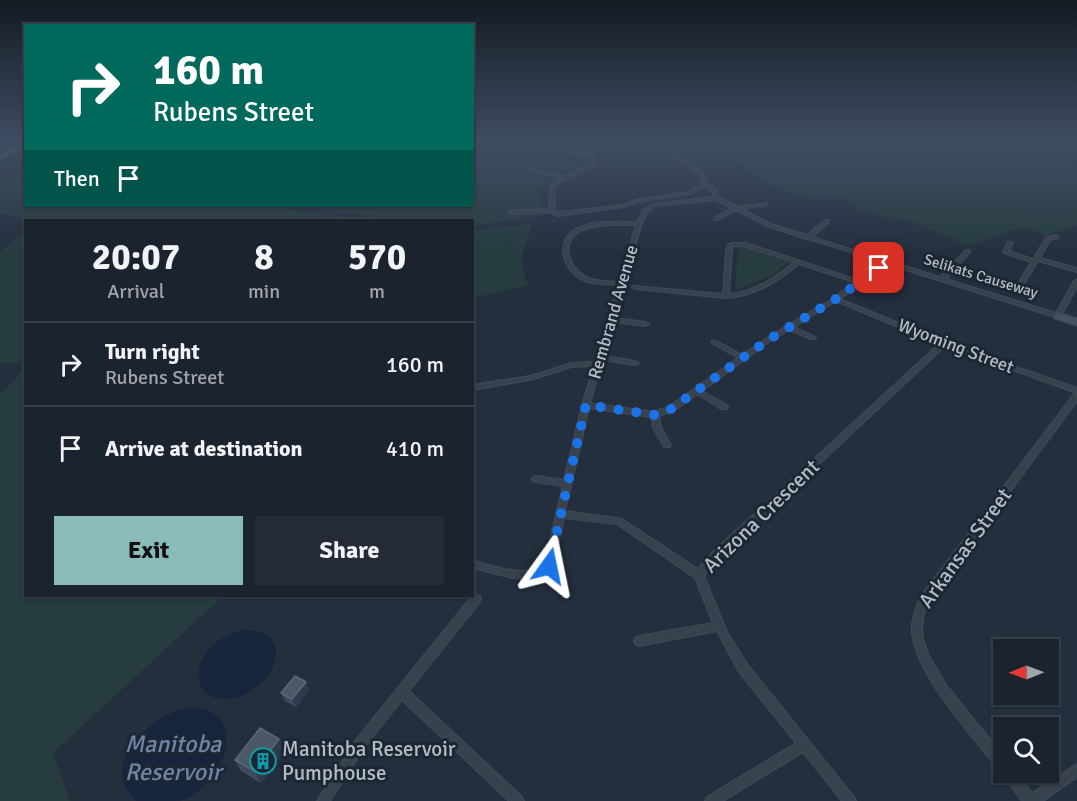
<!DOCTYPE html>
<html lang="en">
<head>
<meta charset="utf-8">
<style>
	:root { --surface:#1b232e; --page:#242b36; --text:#f1f3f6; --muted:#a0a4aa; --line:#39404a; --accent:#8bbbb9 }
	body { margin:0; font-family:Signika,sans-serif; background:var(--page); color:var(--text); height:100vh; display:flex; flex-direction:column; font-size:22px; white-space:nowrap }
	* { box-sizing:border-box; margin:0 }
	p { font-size:20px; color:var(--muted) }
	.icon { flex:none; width:33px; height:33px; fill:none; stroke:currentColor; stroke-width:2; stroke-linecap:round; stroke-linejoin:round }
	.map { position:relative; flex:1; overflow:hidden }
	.panel { position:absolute; left:24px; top:219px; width:450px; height:378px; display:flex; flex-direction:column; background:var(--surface); border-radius:0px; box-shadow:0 2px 4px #0004,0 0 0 2px var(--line) }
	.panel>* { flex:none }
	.hud { position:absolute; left:24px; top:24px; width:450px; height:183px; border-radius:0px; box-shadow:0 2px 4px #0004,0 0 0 2px var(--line); background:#00695c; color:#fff; overflow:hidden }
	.needle { width:39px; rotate:269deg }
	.controls { position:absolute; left:993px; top:639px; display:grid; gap:12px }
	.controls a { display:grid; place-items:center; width:66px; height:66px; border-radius:0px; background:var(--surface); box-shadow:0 2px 4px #0004,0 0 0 2px var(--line); font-size:30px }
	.pin { position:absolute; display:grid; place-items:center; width:51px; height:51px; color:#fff; margin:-26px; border-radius:12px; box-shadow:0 3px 9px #0006 }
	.me { position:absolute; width:66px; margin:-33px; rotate:12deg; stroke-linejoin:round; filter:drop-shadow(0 0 4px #0008) }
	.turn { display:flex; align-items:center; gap:21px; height:126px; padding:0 30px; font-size:27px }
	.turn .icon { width:78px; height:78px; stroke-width:2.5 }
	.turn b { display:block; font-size:42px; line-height:51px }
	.then { display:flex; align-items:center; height:57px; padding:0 30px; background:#0003; gap:12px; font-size:22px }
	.eta { display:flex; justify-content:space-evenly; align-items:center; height:102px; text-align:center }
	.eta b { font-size:36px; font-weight:700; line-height:42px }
	.primary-button { display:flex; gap:12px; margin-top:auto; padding:12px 30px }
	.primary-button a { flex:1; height:69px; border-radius:0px; background:var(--accent); color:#111; font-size:24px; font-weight:700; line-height:69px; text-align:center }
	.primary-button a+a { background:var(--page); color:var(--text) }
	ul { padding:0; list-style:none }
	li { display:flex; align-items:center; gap:18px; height:84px; padding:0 30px; border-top:2px solid var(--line) }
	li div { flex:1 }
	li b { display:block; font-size:22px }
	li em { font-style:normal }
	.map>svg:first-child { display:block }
	.green { fill:#263c3f }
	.water { fill:#17263c }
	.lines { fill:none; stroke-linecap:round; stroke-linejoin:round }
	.street-casing { stroke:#414a57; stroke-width:2 }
	.secondary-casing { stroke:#414a57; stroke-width:3 }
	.primary-casing { stroke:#414a57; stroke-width:2 }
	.street { fill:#38414e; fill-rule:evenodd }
	.secondary { fill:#465061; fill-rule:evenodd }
	.primary { fill:#56606e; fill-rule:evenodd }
	.wall { fill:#3f4b5c }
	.shaded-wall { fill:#2f3b4b }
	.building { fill:#4b5868; stroke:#5c6777; stroke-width:1.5 }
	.route { stroke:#1a73e8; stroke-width:10; stroke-dasharray:0 18 }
	.labels { text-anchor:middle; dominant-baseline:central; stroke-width:6; stroke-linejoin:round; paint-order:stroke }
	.far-street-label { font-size:15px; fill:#b4bcc9; stroke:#1d2633 }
	.street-label { font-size:18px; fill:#b4bcc9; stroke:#1d2633 }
	.near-street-label { font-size:21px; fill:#b4bcc9; stroke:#1d2633 }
	.near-poi-label { font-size:21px; fill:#b4bcc9; stroke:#1d2633; text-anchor:start }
	.near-water-label { font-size:24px; font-style:italic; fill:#6d86a8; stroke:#1d2633 }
</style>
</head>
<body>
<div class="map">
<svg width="1077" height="801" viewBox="0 0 1077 801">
	<rect width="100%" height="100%" fill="#242f3e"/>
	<g class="green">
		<path d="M473,142H537L554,155L583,159L576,168L559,174L536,191L546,215L473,226L472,220H399L295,206H472Z"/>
		<path d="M705,142H986L998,144L1000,142H1054V150L1069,163H1077V224L1046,236L1024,226L970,246L913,222L856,211L858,206C842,192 821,201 803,197C771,190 733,159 705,142Z"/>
		<path d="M0,177L25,178L26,206H267L365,220H43L0,214Z"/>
		<path d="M532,224C525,247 516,263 529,285L473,298V231Z"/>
		<path d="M25,233V363H0V251Z"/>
		<path d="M742,246L789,262L773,275L735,290L738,247Z"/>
		<path d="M25,369L26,596H223L53,753L70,801H0V394Z"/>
	</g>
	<g class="water">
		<path d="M242,630C306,628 269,701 223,699C193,697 193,666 210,648C219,638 230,634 242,630Z"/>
		<path d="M188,707C256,708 222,790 179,801C167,801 149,801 136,801C96,764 151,716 188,707Z"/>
	</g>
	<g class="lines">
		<g class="street-casing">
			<g id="street">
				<path d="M586,142H604L605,147L592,154L596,160V165L554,185L555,210L556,212H559L623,205L636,200L689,192L699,185L702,177L658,142H662L706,176L705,181L717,190L718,197L738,207L767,203V205L742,209L771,224L807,235L825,220H829V222L812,237L940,277L966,250H970V252L946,279L1056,313L1074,281L1077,279V287L1061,316L1058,318L887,264L840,299L946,342L1077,388V393L945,346L721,556L704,576L727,632L747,664L854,797L856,801H842L803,752L723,801H705L707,797L796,743L739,672L717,631L639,646L635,644L634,641L635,638L639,636L713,623L695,578L617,524L564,518L553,566L551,569L544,574L532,578H513L472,568V562L474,561C496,566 524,579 544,564L563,486L536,482L533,481L532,479L533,477L536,476L564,480L582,405L594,366L571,367L534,379L472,390V386C493,380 514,380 534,375C558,369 568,360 595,362L618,285C606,284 592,285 581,279C562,268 555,240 576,229C594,219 618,222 637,222L643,210L653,204L713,197V192L704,185L703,187L690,194L637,202L624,207L559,216L552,214L551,212L509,214V212L511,211L549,209L550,184L561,178L526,170L528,169L565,176L592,163V160L588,155L558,154L551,144L554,143L561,152L588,153L601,146L600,143H588ZM715,200L732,208L714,218V220H718L736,210L767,226L804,238L805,239H809L882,262L858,280L746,243H731L728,245L726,251L723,294L633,286L632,287L635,289L726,298C755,296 777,282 799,264L854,282L834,298L786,326L742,355L716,341H712L711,342L712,343L738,358L668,407L654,412L590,403L602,360L635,365L639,363L635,361L604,356L613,322L646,326L649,324L646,322L614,318L642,223L647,212L656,206ZM608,225H636L619,282C608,281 596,282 586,277C569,268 560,242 580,231C588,227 599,226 608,225ZM733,246H744L794,262C775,278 754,292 729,294L732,251ZM836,301L939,344L715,550L698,569L622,519L565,511L589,408L651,417L653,427L664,447H670L671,445L661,427L659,416L674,411L697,394L721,409H727L728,407L727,405L702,391L770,341L789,330L811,339H815L816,338L815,337L794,327Z"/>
				<path d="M1056,235L1058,236V238L1050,240L1040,258L1077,268V272L1038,261L1022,287H1018L1017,286L1031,262L1004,253L1003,252L1008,242L1013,243L1009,251L1033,259L1046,238Z"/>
				<path d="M1074,394H1077V401L929,601L924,613L922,628L923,639L928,654L946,685L1004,757V772H1016L1032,793L1077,764V777L1043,801H1022L1004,776L1002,772L1000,771C974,738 914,674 912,631C911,619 916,607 921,596Z"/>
				<path d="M476,595L480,596L481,599L480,602L409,691L522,797L524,801H509L402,700L364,748L330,801H317L356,740L472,596Z"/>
			</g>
		</g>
		<g class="secondary-casing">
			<path id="secondary" d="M1058,313L1077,319V325L1055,318L1054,316L1055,314Z"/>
		</g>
		<g class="primary-casing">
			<path id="primary" d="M26,142V147L0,159V154Z"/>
		</g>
		<use href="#street" class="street"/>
		<use href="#secondary" class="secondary"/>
		<use href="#primary" class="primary"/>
	</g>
	<g class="wall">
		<path d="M309,690L296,707L285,701L281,693Z"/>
		<path d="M285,750L261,783L241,771L235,760Z"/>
	</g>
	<g class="shaded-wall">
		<path d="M306,682L309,690L296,707L292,699Z"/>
		<path d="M279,739L285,750L261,783L255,771Z"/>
	</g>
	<g class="building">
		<path d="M295,676L306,682L292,699L281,693Z"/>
		<path d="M260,728L279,739L255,771L235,760Z"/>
	</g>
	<linearGradient id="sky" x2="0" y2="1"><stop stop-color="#141a22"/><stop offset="0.56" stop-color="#3f4d63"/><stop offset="1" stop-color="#3f4d63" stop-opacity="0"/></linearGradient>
	<rect width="1077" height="254" fill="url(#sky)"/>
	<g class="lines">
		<path class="route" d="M549,566L586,405L655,415L671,409L768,340L836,299L879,268"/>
	</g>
	<defs>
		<g id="building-ring" transform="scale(1.35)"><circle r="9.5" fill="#1d2633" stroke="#0f9aa8" stroke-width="1.5"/><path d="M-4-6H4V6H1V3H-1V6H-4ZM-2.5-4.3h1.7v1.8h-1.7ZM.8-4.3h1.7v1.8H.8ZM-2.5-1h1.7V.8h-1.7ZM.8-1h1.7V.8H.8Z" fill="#0f9aa8"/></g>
	</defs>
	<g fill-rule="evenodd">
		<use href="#building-ring" x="263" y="761"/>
	</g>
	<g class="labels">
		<g class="far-street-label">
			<text transform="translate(981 276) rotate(17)">Selikats Causeway</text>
		</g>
		<g class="street-label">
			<text transform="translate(613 312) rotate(-74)">Rembrand Avenue</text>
			<text transform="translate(956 346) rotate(21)">Wyoming Street</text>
		</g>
		<g class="near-street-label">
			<text transform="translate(761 516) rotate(-44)">Arizona Crescent</text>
			<text transform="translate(965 548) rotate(-54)">Arkansas Street</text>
		</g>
		<g class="near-poi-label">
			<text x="282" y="749">Manitoba Reservoir<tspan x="282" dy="24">Pumphouse</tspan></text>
		</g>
		<g class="near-water-label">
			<text x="173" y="744">Manitoba<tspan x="173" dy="28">Reservoir</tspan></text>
		</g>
	</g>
</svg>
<div class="controls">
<a><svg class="needle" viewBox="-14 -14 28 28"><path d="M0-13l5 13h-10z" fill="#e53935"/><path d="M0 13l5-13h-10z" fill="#a0a4aa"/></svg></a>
<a><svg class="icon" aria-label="search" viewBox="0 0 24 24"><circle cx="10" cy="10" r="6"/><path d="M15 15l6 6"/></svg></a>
</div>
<div class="pin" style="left:879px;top:268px;background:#d93025"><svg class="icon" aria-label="arrive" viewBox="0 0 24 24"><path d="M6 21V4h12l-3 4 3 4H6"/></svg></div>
<svg class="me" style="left:549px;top:566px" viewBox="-20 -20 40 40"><path d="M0-17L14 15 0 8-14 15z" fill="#1a73e8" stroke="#fff" stroke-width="4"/></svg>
<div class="hud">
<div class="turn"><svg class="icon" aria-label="right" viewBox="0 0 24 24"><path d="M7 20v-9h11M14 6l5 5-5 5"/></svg><div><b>160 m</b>Rubens Street</div></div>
<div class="then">Then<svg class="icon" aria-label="arrive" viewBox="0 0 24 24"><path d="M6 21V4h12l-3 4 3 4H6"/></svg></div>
</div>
<section class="panel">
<div class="eta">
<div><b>20:07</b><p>Arrival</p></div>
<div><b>8</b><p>min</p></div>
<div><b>570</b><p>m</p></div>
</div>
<ul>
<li><svg class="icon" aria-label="right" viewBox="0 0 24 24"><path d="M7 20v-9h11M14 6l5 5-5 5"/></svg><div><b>Turn right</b><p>Rubens Street</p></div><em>160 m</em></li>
<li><svg class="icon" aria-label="arrive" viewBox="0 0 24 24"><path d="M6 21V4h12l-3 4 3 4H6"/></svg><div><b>Arrive at destination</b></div><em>410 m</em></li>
</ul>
<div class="primary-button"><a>Exit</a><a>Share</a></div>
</section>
</div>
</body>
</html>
